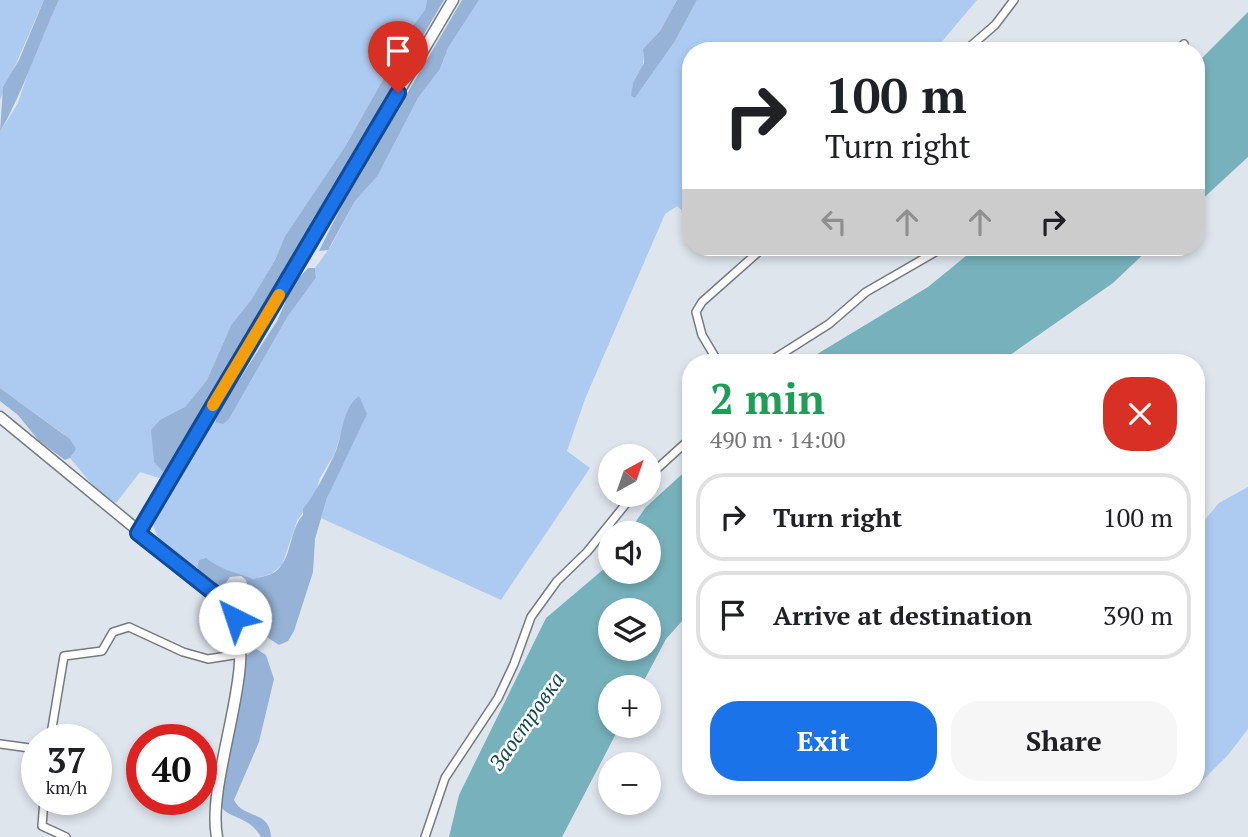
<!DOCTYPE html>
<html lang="en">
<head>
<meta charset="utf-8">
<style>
	:root { --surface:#fff; --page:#f6f6f6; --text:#202124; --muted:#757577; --line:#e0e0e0; --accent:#1a73e8 }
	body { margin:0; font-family:"PT Serif",serif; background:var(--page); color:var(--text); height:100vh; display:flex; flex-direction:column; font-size:26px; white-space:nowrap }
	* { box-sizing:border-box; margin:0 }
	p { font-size:23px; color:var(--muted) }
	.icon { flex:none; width:38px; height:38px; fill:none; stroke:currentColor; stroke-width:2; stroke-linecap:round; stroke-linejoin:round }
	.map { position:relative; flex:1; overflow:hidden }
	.drawer { position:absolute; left:682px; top:354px; width:523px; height:441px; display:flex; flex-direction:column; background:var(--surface); border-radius:28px; box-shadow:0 4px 10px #0003 }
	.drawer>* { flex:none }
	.hud { position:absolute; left:682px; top:42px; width:523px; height:214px; border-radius:28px; box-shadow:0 4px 10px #0003; background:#fff; color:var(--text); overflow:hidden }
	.needle { width:46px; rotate:40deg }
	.buttons { position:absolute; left:598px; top:444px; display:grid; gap:14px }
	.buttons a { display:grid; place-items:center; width:63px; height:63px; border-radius:50%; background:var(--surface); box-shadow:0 4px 10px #0003; font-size:35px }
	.speed { position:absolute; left:21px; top:724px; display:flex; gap:14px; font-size:35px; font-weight:700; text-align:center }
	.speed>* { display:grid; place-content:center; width:91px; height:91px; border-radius:50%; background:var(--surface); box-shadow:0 4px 10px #0003; line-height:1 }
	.speed small { font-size:18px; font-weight:400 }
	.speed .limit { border:10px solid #d22; background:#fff; color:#111 }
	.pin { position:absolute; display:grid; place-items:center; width:60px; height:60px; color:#fff; margin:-72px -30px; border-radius:50% 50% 50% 0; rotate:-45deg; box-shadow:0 0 7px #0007 }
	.pin .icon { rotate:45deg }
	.me { position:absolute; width:77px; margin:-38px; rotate:319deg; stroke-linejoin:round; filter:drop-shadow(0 0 5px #0008) }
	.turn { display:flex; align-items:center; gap:24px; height:147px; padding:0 28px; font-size:32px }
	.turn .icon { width:91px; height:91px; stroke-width:2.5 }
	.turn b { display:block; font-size:49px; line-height:60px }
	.lanes { display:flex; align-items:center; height:66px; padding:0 28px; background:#0003; justify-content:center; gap:35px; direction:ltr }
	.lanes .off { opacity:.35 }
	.round { display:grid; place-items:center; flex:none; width:74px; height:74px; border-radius:28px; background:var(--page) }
	.headline { display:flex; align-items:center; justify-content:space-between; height:119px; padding:0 28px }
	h1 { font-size:42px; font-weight:800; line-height:52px; color:#1e9e55 }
	.button { display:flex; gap:14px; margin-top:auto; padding:14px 28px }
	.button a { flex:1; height:80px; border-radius:28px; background:var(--accent); color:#fff; font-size:28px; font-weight:800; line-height:80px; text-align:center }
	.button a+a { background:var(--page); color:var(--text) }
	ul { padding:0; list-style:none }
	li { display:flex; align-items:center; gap:21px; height:88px; margin:0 14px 10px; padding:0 14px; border:4px solid var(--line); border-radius:28px }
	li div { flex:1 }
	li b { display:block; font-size:26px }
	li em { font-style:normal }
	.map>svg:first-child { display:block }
	.green { fill:#adcaf0 }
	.forest { fill:#96b2d7 }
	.water { fill:#77b2bc; fill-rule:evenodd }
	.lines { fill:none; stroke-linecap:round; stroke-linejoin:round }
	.minor-casing { stroke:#757a81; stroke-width:10 }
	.tertiary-casing { stroke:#757a81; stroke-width:13 }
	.minor { stroke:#fff; stroke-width:7 }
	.tertiary { stroke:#fff; stroke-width:10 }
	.route-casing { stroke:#114b97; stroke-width:18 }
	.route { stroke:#1a73e8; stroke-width:12 }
	.slow { stroke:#f59e0b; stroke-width:12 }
	.labels { text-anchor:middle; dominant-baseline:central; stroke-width:5; stroke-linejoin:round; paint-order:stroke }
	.water-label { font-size:21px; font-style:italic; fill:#12484f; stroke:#fff }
</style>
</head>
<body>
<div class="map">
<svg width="1248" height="837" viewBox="0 0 1248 837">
	<rect width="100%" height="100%" fill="#dfe5ed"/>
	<g class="green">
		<path d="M0,0H44L0,100Z"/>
		<path d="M59,0H427L425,10L400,42L394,60L346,145L285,236L275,260L251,300L231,325L207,380L185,407L152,430L154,462L163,472L168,468L167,473L159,478L140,472L116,503L100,494L70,458L73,454L65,435L0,388V132L18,103L36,49Z"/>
		<path d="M479,0H677L660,31L643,49V68L632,87L635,98L675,41L697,0H977L934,51H691V218L677,206L665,214L585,399L567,451L590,468L501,600L321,518L330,489L362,424L348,410L335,453L320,478L315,495L297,521L282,565L271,574L253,579L199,560L197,567C177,567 152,538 153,519L216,416V422L229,419L288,316L316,278L315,268L331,246L355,201L381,169L418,98L440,69L448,48Z"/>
		<path d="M1248,487V729L1228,755L1192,791L1166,786H1197V529L1219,503Z"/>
	</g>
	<g class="forest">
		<path d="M44,0H59C38,44 24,90 0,132L3,87L19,60Z"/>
		<path d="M427,0H444L168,468L163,472L154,462L151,430L160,420L185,407L207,380L231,325L251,300L275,260L285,236L346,145L394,60L400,42L425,10Z"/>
		<path d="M462,0H479L448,48L440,69L418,98L378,175L355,201L328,250L319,251L343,203Z"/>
		<path d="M677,0H697L675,41L635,98L631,96L633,83L644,63L643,49L660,31Z"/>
		<path d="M308,268H315L316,278L288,316L229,419L223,424L216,422V416L277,321L294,283Z"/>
		<path d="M0,388L70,439L76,449L70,458L65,460L39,441L18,415L0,401Z"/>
		<path d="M359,396L367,414L327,498L315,539L313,572L294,631L288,641L279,645L256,630L246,580L241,576L230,577L223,587C210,588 202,578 197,567L199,560L206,558C220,570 237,572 253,579C260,577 269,576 275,572C292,560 289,530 303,515V509C315,494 328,469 336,451C343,432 342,409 359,396Z"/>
		<path d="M256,649L266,655L274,679L259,742L234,800C243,819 270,810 271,837H261C248,814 225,819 220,804L242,672L247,655Z"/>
	</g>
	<g class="water">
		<path d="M1248,12V157L1197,204V63Z"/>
		<path d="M977,247H1151L1113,283L1000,362H804L928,287Z"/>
		<path d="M691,466V611L666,639L640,688H611V726H620L562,837H449L459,795L546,618L605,568L611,559V572H649V534H627L646,507ZM611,611H649V649H611Z"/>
	</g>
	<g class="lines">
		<g class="minor-casing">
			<g id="minor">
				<path d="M965,51L995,25L1014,0"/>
				<path d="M1177,51L1184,44"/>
				<path d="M718,362L702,335L696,312L702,302L764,247"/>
				<path d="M769,362L829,324L866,292L944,247"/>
				<path d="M649,476L691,438"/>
				<path d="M50,740L64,656L102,651L113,632L129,627L183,652L208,659L240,654"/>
				<path d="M0,744L37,749"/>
				<path d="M44,800L42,826L66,837"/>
				<path d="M425,837L445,778L498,698L514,664L531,617L557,581L587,552L633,495"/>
			</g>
		</g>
		<g class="tertiary-casing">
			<g id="tertiary">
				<path d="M0,417L214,593C221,601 230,608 234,618C258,665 206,780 217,837"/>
				<path d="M138,533L453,0"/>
			</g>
		</g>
		<use href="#minor" class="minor"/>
		<use href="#tertiary" class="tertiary"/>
	</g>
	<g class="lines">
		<g class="route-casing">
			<path id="route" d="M235,618L214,593L138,533L398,93"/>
		</g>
		<use href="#route" class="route"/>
		<path class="slow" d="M213,405L279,295"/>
	</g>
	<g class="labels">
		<g class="water-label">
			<text transform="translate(526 721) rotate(-55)">Заостровка</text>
		</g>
	</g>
</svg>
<div class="buttons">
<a><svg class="needle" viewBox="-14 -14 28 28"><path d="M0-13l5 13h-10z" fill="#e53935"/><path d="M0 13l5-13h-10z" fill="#757577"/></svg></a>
<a><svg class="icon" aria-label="sound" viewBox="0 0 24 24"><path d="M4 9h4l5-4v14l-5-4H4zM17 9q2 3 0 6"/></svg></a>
<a><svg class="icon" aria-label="layers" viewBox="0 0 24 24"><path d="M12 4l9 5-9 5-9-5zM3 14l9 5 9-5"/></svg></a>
<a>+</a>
<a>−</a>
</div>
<div class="speed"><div>37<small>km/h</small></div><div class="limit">40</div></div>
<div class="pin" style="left:398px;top:93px;background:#d93025"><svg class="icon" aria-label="arrive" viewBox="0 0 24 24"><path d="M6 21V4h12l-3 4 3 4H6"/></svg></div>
<svg class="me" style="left:235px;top:618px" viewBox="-20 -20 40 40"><circle r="19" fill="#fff"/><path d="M0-13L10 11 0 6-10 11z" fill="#1a73e8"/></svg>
<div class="hud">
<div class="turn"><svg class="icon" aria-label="right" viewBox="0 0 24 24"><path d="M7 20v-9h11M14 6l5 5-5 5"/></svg><div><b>100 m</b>Turn right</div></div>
<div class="lanes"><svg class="icon off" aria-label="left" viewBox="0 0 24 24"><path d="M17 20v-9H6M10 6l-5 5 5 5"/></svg><svg class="icon off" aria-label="ahead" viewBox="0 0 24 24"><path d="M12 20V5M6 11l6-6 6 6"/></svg><svg class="icon off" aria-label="ahead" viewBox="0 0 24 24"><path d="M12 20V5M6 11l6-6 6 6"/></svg><svg class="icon" aria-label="right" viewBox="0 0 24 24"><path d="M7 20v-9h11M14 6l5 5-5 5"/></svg></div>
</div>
<section class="drawer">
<div class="headline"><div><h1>2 min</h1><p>490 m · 14:00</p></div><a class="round" style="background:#d93025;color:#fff"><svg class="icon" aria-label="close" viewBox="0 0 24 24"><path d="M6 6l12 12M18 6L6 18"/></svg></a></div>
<ul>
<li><svg class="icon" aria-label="right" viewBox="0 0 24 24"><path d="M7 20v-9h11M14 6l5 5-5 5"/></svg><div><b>Turn right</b></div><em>100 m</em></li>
<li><svg class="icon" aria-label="arrive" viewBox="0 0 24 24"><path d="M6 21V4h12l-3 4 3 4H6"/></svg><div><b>Arrive at destination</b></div><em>390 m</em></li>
</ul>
<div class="button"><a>Exit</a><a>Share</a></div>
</section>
</div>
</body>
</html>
